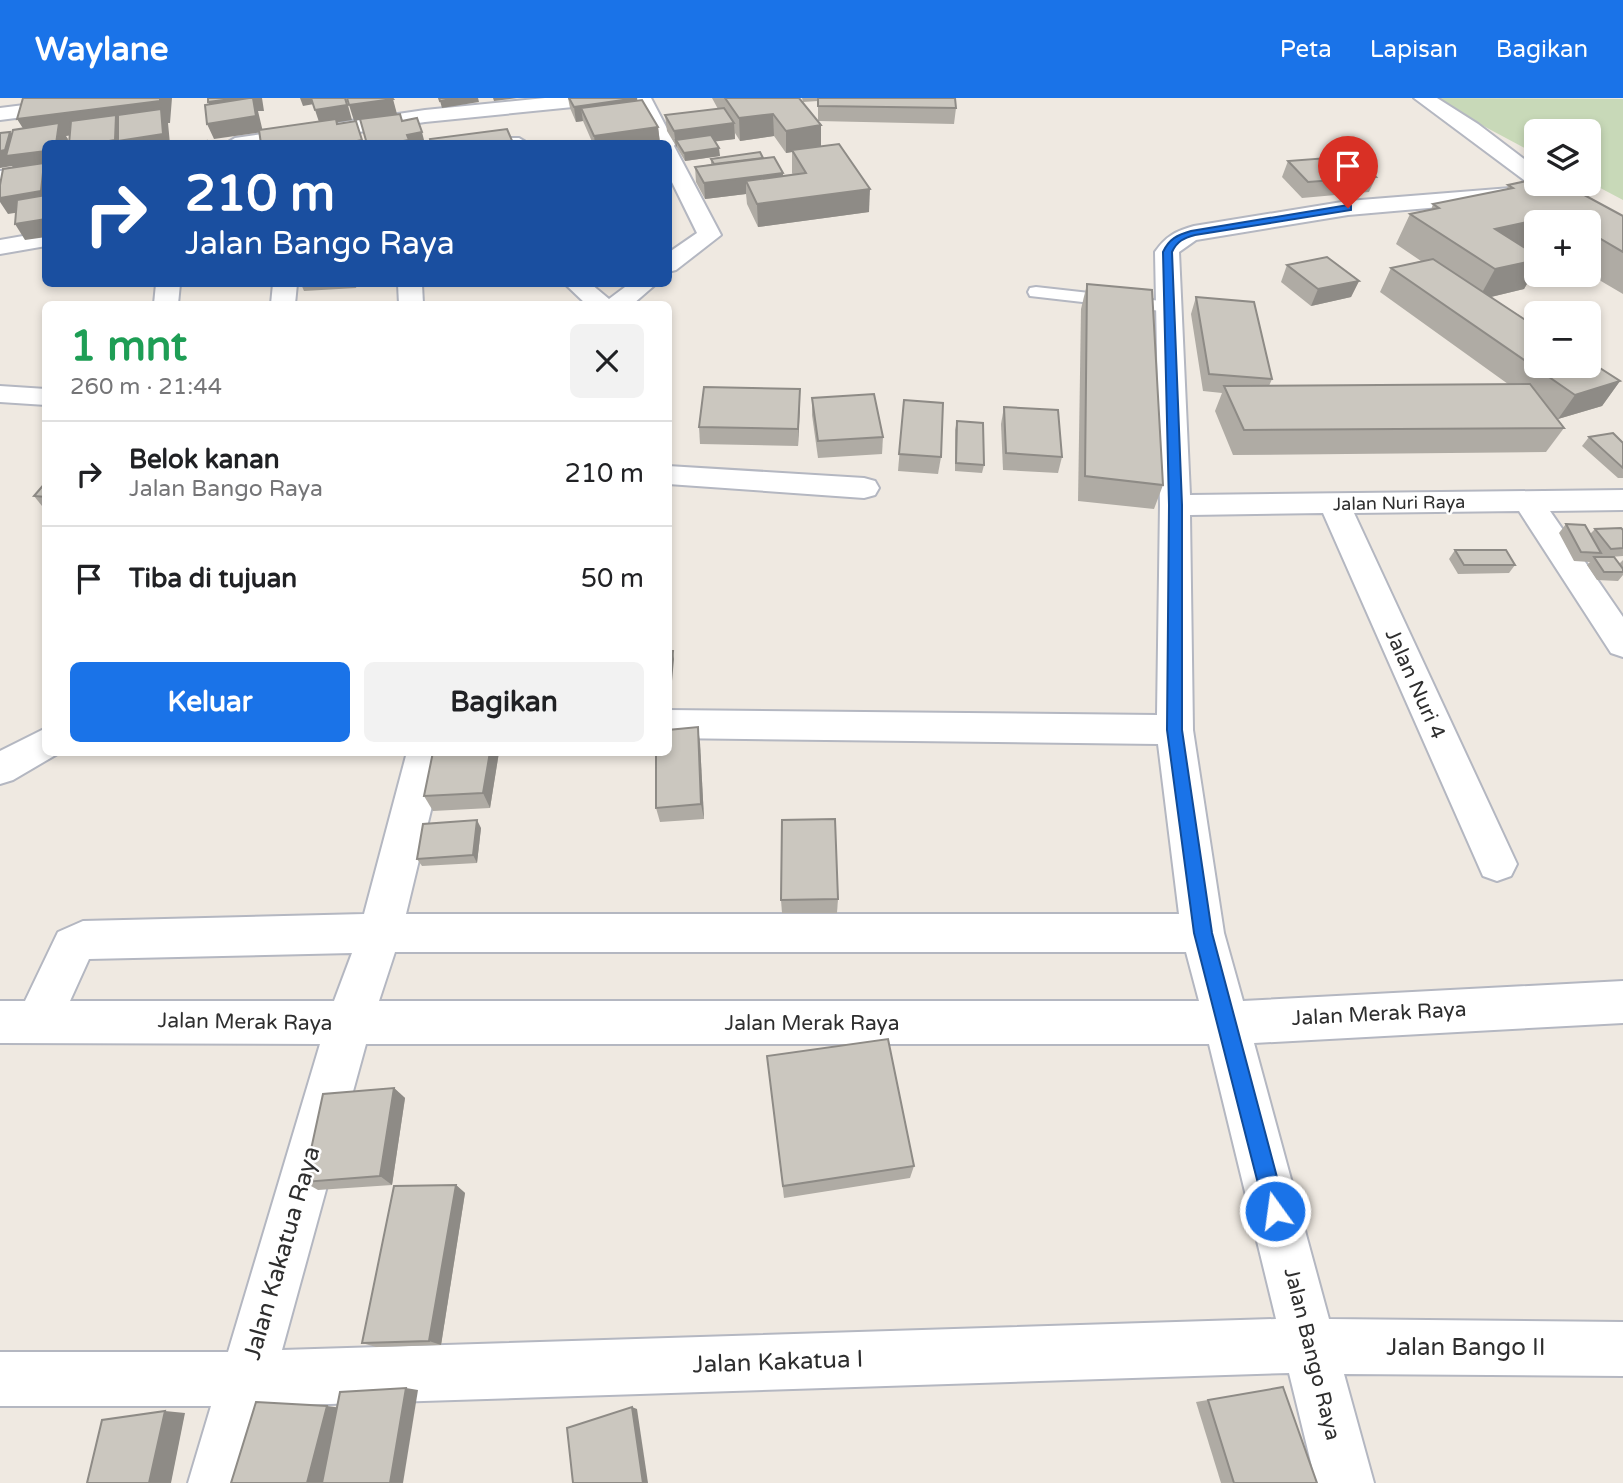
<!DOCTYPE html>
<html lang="id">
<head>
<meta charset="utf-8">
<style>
	:root { --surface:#fff; --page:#f2f2f2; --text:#202124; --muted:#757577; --line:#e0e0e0; --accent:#1a73e8 }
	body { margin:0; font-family:"Varela Round",sans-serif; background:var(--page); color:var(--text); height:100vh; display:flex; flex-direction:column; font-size:26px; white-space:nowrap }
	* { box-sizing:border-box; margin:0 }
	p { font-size:23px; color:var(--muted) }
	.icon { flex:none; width:38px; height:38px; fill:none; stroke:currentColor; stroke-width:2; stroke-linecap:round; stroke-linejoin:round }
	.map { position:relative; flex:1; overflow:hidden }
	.side { position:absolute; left:42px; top:203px; width:630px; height:455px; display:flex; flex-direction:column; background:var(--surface); border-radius:10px; box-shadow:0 4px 10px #0003 }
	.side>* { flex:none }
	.hud { position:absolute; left:42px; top:42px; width:630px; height:147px; border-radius:10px; box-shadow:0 4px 10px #0003; background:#1a4fa0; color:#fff; overflow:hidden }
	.buttons { position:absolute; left:1524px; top:21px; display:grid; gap:14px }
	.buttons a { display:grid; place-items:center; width:77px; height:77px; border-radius:10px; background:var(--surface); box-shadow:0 4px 10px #0003; font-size:35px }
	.pin { position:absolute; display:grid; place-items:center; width:60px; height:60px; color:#fff; margin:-72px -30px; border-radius:50% 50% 50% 0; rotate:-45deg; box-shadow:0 0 7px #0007 }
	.pin .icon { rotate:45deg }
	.me { position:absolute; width:77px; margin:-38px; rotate:346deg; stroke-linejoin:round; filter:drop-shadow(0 0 5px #0008) }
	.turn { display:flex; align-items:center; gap:24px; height:147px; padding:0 28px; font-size:32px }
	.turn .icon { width:91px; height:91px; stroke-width:2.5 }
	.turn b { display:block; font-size:49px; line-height:60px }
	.round { display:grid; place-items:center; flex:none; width:74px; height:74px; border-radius:10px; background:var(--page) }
	.overview { display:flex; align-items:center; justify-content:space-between; height:119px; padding:0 28px }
	h1 { font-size:42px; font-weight:700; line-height:52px; color:#1e9e55 }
	.button { display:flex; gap:14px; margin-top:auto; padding:14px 28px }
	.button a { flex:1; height:80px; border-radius:10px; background:var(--accent); color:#fff; font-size:28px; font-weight:700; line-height:80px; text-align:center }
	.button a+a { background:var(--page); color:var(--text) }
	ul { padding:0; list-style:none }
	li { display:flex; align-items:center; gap:21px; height:105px; padding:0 28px; border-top:2px solid var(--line) }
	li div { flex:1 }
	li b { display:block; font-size:26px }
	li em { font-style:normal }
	header { display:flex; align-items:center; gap:42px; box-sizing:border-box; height:98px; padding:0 35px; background:var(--accent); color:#fff }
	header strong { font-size:33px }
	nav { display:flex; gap:38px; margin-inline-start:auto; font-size:24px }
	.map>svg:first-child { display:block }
	.cemetery { fill:#c8d9b8 }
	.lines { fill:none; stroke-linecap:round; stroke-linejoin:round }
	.lane-casing { stroke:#b4b7c1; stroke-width:4 }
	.street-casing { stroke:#b4b7c1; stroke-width:4 }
	.lane { fill:#fff; fill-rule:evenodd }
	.street { fill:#fff; fill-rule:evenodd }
	.wall { fill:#afaba4 }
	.shaded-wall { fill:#8e8b86 }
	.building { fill:#cbc7bf; stroke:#8e8b86; stroke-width:2 }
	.route { fill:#1a73e8; stroke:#114b97; stroke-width:2 }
	.labels { text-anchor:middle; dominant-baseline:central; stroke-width:5; stroke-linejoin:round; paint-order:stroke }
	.far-street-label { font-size:18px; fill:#2e2e2e; stroke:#fff }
	.street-label { font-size:21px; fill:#2e2e2e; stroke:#fff }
	.near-street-label { font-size:24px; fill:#2e2e2e; stroke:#fff }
</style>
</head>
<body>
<header>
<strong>Waylane</strong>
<nav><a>Peta</a><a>Lapisan</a><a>Bagikan</a></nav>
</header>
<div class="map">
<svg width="1623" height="1385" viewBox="0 0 1623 1385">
	<rect width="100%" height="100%" fill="#efe9e1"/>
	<path class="cemetery" d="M1431,0L1623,1V102L1589,84V33H1536V56Z"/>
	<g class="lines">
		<g class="lane-casing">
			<path id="lane" d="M1036,189L1170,204L1179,209L1170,214L1030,198L1028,194L1030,190Z"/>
		</g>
		<g class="street-casing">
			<g id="street">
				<path d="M80,0H136L126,6L0,22V10Z"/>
				<path d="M545,0H613L603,6L425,24L280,46H225L235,40L425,12Z"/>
				<path d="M629,0H651L675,46L674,48L721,137L676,172L668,174V155L697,135L668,76V46H654L639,9Z"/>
				<path d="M1414,0H1437L1478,26L1536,70V86H1539L1528,85Z"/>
				<path d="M498,40H519L529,46H488Z"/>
				<path d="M46,67V79L0,85V73Z"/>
				<path d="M1523,89L1531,91L1534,96L1531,101L1348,117L1196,142L1179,154L1190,397L1623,392V412L1550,413L1623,519V559L1611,555L1519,413L1354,415L1517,766L1511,778L1497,783L1483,778L1323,415L1190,417L1193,632L1224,835L1243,903L1623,883V925L1254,945L1329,1221L1623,1224V1278L1344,1276L1374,1385H1316L1289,1275L267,1308L246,1385H188L211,1308H0V1254H228L320,946L0,945V903H25L58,834L83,823L364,816L407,654H445L406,816H1179L1158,646L668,640V612L1157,617L1160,407L1155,154C1166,138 1176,133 1194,128L1348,103ZM395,854H1186L1199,903H379ZM352,855L334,903H70L89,861ZM366,946H1209L1276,1221L282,1252Z"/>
				<path d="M46,134V148L0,156V142Z"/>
				<path d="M156,186H180L178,206H154Z"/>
				<path d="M273,186H297L295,206H271Z"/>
				<path d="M398,186H422L423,206H399Z"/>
				<path d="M565,186H591L609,201L629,186H656L633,206H586Z"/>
				<path d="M0,288L46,291V307L0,304Z"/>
				<path d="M668,368L864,380L875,383L879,390L875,397L864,400L668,386Z"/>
				<path d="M46,630V654L59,655L13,682L0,686V653Z"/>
			</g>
		</g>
		<use href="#lane" class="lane"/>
		<use href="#street" class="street"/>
	</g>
	<g class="wall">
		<path d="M568,0H636L637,3L658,29L660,45L593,46L583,23L576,24L570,10Z"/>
		<path d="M712,0H799L821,27V48L869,114L758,129L747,106L746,96L705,101L696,84L695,69L711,66V61L763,60L783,78L793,77L792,75V54L786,55L774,38L740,43L735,35V41L715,43L720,58L685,63L667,33L665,17L718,11Z"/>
		<path d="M802,0H955L956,10L954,26L818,23V3L803,4Z"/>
		<path d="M1288,63L1376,79L1369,94L1302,100L1282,79Z"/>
		<path d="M1508,87L1623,118V196L1589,176V124H1536V148L1526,150L1536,157V170L1524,191L1491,199L1620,283L1602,308L1558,321L1564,330L1546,354L1233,357L1215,313L1222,295L1203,293L1191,216L1196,199L1272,281L1269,288L1508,286L1380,194L1391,170L1421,163L1396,146L1410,116L1431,112L1433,106L1507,91Z"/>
		<path d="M1287,167L1359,183L1351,199L1311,208L1281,184Z"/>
		<path d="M301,186H357L356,190L304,193Z"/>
		<path d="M1087,186L1163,387L1154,411L1078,403L1081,211Z"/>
		<path d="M800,291L798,348L700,346L699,329Z"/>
		<path d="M812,300L883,339L882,356L818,360L812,317Z"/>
		<path d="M904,302L941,359L938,376L898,373Z"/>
		<path d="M1004,309L1062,359L1058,375L1003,372L1001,326Z"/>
		<path d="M957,323L984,367L982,375L955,373V332Z"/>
		<path d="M1589,339L1623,345V380H1618L1582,348Z"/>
		<path d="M46,384V413L34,398Z"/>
		<path d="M1566,426L1590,436L1595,431L1623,432V458L1610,459L1619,466L1623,462V477L1618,483L1597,482L1587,467L1590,464L1574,463L1559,435Z"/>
		<path d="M1455,452L1515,467L1509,475L1458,476L1449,461Z"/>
		<path d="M700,645L704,721L660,724L656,710Z"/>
		<path d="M433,654H499L490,710L433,713L424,698Z"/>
		<path d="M481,730L477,765L422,768L417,761Z"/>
		<path d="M838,801L837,815H782L781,802Z"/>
		<path d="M767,958L914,1068L910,1080L784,1100Z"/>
		<path d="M394,990L405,1000L392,1087L318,1092L304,1084Z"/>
		<path d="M456,1087L465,1095L441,1247L376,1249L362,1245Z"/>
		<path d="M1283,1289L1317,1385H1221L1196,1304Z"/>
	</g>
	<g class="shaded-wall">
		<path d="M160,0H172L170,25H168L170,46H91L115,32L66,38L68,41L67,46L31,43L17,21Z"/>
		<path d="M239,0H262L264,13H258L263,34L214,41L207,26L214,20L208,4Z"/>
		<path d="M300,0H312L314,6L303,8Z"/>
		<path d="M346,0L352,22L320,27L315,12Z"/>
		<path d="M457,0H478L479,4L442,10L440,3Z"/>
		<path d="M493,0H517L494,3Z"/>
		<path d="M637,0L639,16L581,10L583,23L576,24L574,9Z"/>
		<path d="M393,1L397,16L354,23L349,7Z"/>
		<path d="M773,16L774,38L740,43L739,20Z"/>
		<path d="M356,23L363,46H342Z"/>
		<path d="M734,25L735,41L680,48L676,42L677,48L676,49L674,33Z"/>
		<path d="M821,27V50L792,52V54L786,55V33Z"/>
		<path d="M658,29L660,45L595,46L594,38Z"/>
		<path d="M10,34L19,49L46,53V110L8,116L0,104V100L16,74L12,68L0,70V53Z"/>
		<path d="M422,34L425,46H386L407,37Z"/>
		<path d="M719,50L720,58L685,63L684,55Z"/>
		<path d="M783,75V90L746,83V96L705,101L704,85Z"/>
		<path d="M870,91L869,114L758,129L757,106Z"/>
		<path d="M1559,117L1555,124H1536V148L1478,161L1495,131Z"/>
		<path d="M46,121V139L25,142L15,126Z"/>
		<path d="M1536,162V170L1524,191L1478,202L1495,171Z"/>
		<path d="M1359,183L1351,199L1311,208L1318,191Z"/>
		<path d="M1620,283L1602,308L1558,321L1575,297Z"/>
		<path d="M800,291V307L798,348V331Z"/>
		<path d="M673,553L674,561L671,594L669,586Z"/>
		<path d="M698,629L700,645L704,721L701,706Z"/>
		<path d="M490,654H499L490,710L483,695Z"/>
		<path d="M477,722L481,730L477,765L473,757Z"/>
		<path d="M394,990L405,1000L392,1087L380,1078Z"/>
		<path d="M456,1087L465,1095L441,1247L429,1243Z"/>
		<path d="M406,1290L418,1292L403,1385H390Z"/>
		<path d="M327,1308L342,1310L323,1385H307Z"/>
		<path d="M632,1309L637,1311L648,1385H643Z"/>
		<path d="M165,1313L185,1315L171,1385H149Z"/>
	</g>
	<g class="building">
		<path d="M23,0H160V3L17,21Z"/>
		<path d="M208,0H239L208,4Z"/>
		<path d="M249,0H253L256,18L207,26L205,7Z"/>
		<path d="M311,0H345L347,7L315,12Z"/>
		<path d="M347,0H392L393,1L349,7Z"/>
		<path d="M439,0H457L440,3Z"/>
		<path d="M569,0H637L574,9Z"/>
		<path d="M725,0H799L821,27L786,33L773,16L739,20Z"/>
		<path d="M818,0H955L956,10L818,8Z"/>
		<path d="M642,2L658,29L594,38L581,10Z"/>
		<path d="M724,10L734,25L674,33L665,17Z"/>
		<path d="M161,11L163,36L118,43V17Z"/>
		<path d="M400,16L402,23L417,20L422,34L407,37L409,42L386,46H367L360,21Z"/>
		<path d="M116,17L115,42L91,46H69L71,23Z"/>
		<path d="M336,21L337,26L356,23L362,42L342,46H261L259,32Z"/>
		<path d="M59,25L56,46H46V53L6,58L13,32Z"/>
		<path d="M507,31L513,45L431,46L430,41Z"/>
		<path d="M10,34L5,52L0,53V35Z"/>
		<path d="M711,37L719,50L684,55L676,42Z"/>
		<path d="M207,43V46H187Z"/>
		<path d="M839,46L870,91L757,106L746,83L806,75L792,52Z"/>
		<path d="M760,54L763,60L714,66L711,61Z"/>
		<path d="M1354,58L1376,79L1308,84L1288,63Z"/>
		<path d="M774,59L783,75L704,85L695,69Z"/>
		<path d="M44,65L41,93L0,100V87L3,71Z"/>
		<path d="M1536,81V86H1564L1623,118V154L1589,134V124H1572L1559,117L1495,131L1536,157V162L1495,171L1410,116L1439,110L1433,106L1513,90L1508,87Z"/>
		<path d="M46,97V121L15,126L17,102Z"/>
		<path d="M1327,159L1359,183L1318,191L1287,167Z"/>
		<path d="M1433,161L1536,229V268H1589V263L1620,283L1575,297L1391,170Z"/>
		<path d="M1087,186L1152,192L1163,387L1085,378Z"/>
		<path d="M1196,199L1254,204L1272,281L1209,276Z"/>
		<path d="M1530,286L1564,330L1244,332L1224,288Z"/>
		<path d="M704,289L800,291L798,331L699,329Z"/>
		<path d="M874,296L883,339L818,343L812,300Z"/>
		<path d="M904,302L943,305L941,359L899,356Z"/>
		<path d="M1004,309L1058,312L1062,359L1006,355Z"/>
		<path d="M957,323L983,325L984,367L956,365Z"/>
		<path d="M1613,335L1623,345V370L1589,339Z"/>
		<path d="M46,384V399L34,398Z"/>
		<path d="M1566,426L1585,427L1601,455L1581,454Z"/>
		<path d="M1621,430L1623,432V450L1611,451L1595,431Z"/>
		<path d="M1455,452H1506L1515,467H1464Z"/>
		<path d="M1594,459H1614L1623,471V474H1604Z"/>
		<path d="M668,553H673L669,586H668Z"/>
		<path d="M698,629L701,706L656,710V654H668V632Z"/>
		<path d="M433,654H490L483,695L424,698Z"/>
		<path d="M835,721L838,801L781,802L782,722Z"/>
		<path d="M477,722L473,757L417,761L423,726Z"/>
		<path d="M888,941L914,1068L783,1088L767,958Z"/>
		<path d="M394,990L380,1078L304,1084L323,996Z"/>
		<path d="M456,1087L429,1243L362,1245L394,1088Z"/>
		<path d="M1283,1289L1317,1385H1234L1208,1302Z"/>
		<path d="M406,1290L390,1385H322L340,1294Z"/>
		<path d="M256,1304L327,1308L307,1385H231Z"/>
		<path d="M632,1309L643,1385H573L567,1330Z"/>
		<path d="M165,1313L149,1385H87L102,1322Z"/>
	</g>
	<path class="route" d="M1348,107L1351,108V112L1195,137C1184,140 1177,143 1172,154L1182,407V632L1212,835L1286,1113L1283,1121L1275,1124L1268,1121L1265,1113L1194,835L1167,632L1169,407L1163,154C1169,141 1177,137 1191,133Z"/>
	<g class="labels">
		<g class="far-street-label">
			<text transform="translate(1399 405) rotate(-1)">Jalan Nuri Raya</text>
		</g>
		<g class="street-label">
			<text transform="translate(1415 586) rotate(66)">Jalan Nuri 4</text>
			<text transform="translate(1379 916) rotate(-3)">Jalan Merak Raya</text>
			<text transform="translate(245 924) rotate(1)">Jalan Merak Raya</text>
			<text x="812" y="925">Jalan Merak Raya</text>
			<text transform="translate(1312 1256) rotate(76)">Jalan Bango Raya</text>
		</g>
		<g class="near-street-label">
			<text transform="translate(282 1155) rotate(-74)">Jalan Kakatua Raya</text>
			<text x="1466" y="1249">Jalan Bango II</text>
			<text transform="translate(778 1264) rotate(-2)">Jalan Kakatua I</text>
		</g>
	</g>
</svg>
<div class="buttons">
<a><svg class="icon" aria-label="layers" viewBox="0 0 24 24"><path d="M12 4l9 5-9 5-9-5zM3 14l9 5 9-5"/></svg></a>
<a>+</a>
<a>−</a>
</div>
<div class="pin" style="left:1348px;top:110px;background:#d93025"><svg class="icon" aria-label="arrive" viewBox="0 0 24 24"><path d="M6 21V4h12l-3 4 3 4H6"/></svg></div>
<svg class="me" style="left:1275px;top:1113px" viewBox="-20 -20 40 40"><circle r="17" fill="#1a73e8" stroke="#fff" stroke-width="3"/><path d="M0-11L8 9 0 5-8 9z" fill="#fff"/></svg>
<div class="hud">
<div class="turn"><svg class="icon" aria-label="right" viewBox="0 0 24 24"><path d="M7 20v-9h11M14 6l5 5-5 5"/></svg><div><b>210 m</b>Jalan Bango Raya</div></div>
</div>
<section class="side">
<div class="overview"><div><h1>1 mnt</h1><p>260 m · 21:44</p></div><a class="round"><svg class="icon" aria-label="close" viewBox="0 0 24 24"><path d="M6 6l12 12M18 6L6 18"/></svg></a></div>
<ul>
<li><svg class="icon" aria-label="right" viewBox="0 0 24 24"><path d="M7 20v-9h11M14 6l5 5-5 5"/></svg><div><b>Belok kanan</b><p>Jalan Bango Raya</p></div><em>210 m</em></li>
<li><svg class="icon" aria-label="arrive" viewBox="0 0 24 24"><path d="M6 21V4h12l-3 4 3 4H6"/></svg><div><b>Tiba di tujuan</b></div><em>50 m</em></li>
</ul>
<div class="button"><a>Keluar</a><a>Bagikan</a></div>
</section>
</div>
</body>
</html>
